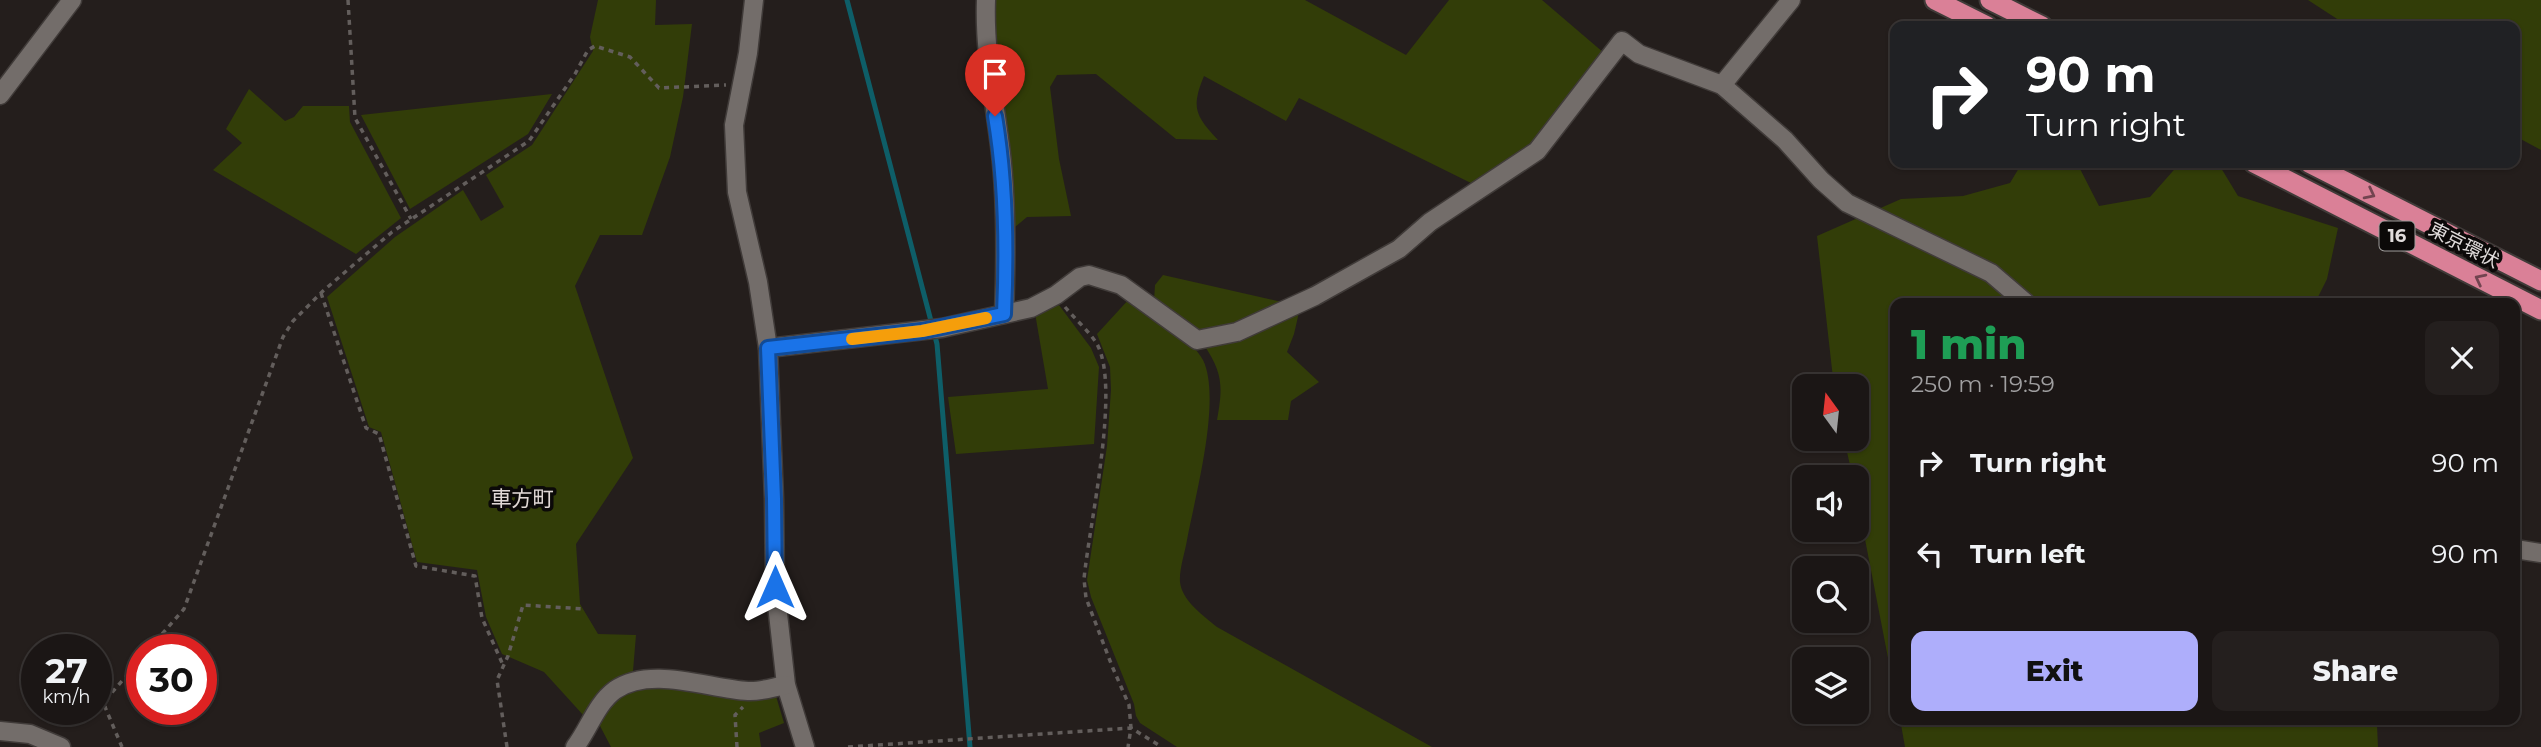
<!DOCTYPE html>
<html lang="en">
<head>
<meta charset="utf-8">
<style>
	:root { --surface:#1b1615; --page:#241f1e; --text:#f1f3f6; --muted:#a09fa0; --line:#393534; --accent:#aeaefb }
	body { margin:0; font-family:Montserrat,"Noto Sans JP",sans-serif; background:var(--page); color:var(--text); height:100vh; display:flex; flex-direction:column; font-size:26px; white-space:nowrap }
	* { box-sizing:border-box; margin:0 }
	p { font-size:23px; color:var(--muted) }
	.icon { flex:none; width:38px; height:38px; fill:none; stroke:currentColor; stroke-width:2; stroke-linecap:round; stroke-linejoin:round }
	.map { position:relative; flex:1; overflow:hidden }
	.drawer { position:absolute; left:1890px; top:298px; width:630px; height:427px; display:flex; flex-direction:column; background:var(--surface); border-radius:14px; box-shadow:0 2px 5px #0004,0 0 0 2px var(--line) }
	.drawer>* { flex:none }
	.guide { position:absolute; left:1890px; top:21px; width:630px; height:147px; border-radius:14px; box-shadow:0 2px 5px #0004,0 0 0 2px var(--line); background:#202124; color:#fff; overflow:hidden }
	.needle { width:46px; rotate:345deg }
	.controls { position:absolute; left:1792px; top:374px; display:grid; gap:14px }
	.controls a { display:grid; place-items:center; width:77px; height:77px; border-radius:14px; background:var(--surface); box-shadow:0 2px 5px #0004,0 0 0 2px var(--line); font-size:35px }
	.speed { position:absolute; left:21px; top:634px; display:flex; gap:14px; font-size:35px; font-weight:700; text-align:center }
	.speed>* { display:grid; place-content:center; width:91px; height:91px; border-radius:50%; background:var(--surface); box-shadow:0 2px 5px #0004,0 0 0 2px var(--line); line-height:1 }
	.speed small { font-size:18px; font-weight:400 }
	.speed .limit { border:10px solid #d22; background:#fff; color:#111 }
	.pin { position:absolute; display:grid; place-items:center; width:60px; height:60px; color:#fff; margin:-72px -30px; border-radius:50% 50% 50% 0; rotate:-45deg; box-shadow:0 0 7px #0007 }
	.pin .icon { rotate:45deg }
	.me { position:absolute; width:77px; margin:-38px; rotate:0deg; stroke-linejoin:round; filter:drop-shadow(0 0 5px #0008) }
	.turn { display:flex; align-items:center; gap:24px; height:147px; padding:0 21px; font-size:32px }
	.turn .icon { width:91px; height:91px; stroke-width:2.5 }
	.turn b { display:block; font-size:49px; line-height:60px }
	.round { display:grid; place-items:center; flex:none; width:74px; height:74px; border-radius:14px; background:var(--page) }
	.summary { display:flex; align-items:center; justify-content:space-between; height:119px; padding:0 21px }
	h1 { font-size:42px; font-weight:800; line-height:52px; color:#1e9e55 }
	.cta { display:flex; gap:14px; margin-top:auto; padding:14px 21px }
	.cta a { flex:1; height:80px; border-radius:14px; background:var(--accent); color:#111; font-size:28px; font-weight:800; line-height:80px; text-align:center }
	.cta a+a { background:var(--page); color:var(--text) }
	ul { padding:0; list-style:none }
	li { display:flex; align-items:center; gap:21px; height:91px; padding:0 21px }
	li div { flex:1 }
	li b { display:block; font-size:26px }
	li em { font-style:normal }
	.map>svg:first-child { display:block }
	.green { fill:#323d08 }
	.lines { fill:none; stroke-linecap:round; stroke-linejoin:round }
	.stream { stroke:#0e5e68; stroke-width:5 }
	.minor-casing { stroke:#403b39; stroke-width:21 }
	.trunk-casing { stroke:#403b39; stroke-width:23 }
	.path { stroke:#635e5c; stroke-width:3.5; stroke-dasharray:5 5; stroke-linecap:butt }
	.minor { stroke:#736d6a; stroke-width:18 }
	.trunk { stroke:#da8097; stroke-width:19 }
	.oneway { stroke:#724450 }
	.route-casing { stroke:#114b97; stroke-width:18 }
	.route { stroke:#1a73e8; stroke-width:12 }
	.slow { stroke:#f59e0b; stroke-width:12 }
	.labels { text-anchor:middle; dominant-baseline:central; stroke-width:7; stroke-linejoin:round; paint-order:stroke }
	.shield { fill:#0b0908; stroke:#a09d9c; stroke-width:2 }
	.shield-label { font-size:18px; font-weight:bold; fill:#e0dcdb }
	.street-label { font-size:19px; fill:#e0dcdb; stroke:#0b0908 }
	.neighbourhood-label { font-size:21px; fill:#e0d8d5; stroke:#0b0908 }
</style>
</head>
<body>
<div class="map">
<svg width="2541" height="747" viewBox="0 0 2541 747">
	<rect width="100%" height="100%" fill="#241e1c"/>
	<g class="green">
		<path d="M598,0H656L655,25L692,24L683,97L670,157L642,235H600L575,286L633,458L576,544L580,604L598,634L636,635L633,671L599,695L584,716L544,672L502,654L486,617L477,570L417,562L381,432L369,427L327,297L395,237L463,190L481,221L504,207L486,175L532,145L593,51L590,37Z"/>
		<path d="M992,0H1305L1406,55L1449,0H1542L1604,53L1532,147L1477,186L1299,98L1286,121L1204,76C1191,108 1195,115 1218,140L1176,139L1096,74L1057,75L1050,87L1059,159L1071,216L1027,217L1009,232Z"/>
		<path d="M2308,0H2541V150L2515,136V26H2348Z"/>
		<path d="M249,89L285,121L294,117L303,106H349L350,122L401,218L356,254L213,170L242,143L226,129Z"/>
		<path d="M552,94L528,134L410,209L361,115Z"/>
		<path d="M2022,163H2077L2099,206L2150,197L2180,163H2218L2238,196L2338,228L2327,279L2315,303H1895V694L1857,498V478H1853L1844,439H1857V387H1834L1817,236L1901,199L1963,196L2010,183Z"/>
		<path d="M1163,275L1286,303L1232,327L1197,333L1154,301L1155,285Z"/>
		<path d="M1130,298C1151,314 1191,337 1203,360C1222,399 1195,497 1187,540C1185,552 1179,570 1180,582C1182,601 1204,616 1217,627L1432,747H1177L1140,723L1136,716L1134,704L1091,597L1087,580L1107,446L1111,390L1110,367L1097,334Z"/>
		<path d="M1059,305L1091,348L1099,367L1094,444L956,454L948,397L1048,389L1035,313Z"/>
		<path d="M1300,308L1294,334L1287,352L1319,382L1291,401L1288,420H1217C1223,387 1223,373 1204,345Z"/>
		<path d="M649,686L748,700L776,696L784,723L759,733L761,747H611L599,724C610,702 625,688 649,686Z"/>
		<path d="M1900,719H2365L2377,725L2378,747H1905Z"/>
	</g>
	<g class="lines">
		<path class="stream" d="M847,0L937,344L970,747"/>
		<g class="minor-casing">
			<g id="minor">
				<path d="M754,0L748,53L734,125L737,192L758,282L768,348L774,499L775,587L786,685L805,747"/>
				<path d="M986,0C984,52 995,102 1001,154C1007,207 1006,261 1004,314"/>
				<path d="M1722,85L1785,140L1821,180L1847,203L1991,273L2026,303"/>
				<path d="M0,95L72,0"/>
				<path d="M768,348L942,328L1031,308L1056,295L1080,277L1089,275L1121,285L1197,340L1237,332L1315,296L1399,249L1430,222L1537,151L1622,41L1639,54L1722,85L1791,0"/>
				<path d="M2515,549L2541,553"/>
				<path d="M0,731L30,734L61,747"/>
				<path d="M575,747C589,729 596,704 615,690C651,665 709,689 748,691C760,692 774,687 786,685"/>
			</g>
		</g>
		<g class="trunk-casing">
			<g id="trunk">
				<path d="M1935,0L1987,26"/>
				<path d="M1990,0L2042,26"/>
				<path d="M2254,163L2541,310"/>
				<path d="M2309,163L2541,281"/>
			</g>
		</g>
		<g class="path">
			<path d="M348,0L355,118L411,219"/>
			<path d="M321,293L366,428L379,434L416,566L475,576L482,618L503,665"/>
			<path d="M1065,307C1075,319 1089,331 1097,344C1121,388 1089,525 1084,579L1086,598L1112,666L1129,705L1131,728L1128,747"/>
			<path d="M149,649L184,609L283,337L293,321L323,291L392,232L529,141L575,74L588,50L595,46L630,57L659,88L726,85"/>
			<path d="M122,747L105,707L108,697L142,658"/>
			<path d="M507,747L497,680L508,656L523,605L584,609"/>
			<path d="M737,747L735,715L743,707"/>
			<path d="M848,747L1131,728L1162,747"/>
		</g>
		<use href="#minor" class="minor"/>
		<use href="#trunk" class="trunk"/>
	</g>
	<defs><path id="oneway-chevron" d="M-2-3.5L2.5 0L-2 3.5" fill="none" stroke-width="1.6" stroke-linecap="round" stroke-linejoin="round" transform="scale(1.75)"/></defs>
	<g class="oneway">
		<use href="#oneway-chevron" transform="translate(2370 194) rotate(27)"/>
		<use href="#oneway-chevron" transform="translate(2480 279) rotate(-153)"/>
	</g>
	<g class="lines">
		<g class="route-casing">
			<path id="route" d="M775,587L774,499L768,348L922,331L1004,314C1007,248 1006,181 995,116"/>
		</g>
		<use href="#route" class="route"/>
		<path class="slow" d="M852,339L922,331L986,318"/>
	</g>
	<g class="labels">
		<rect class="shield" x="2379.5" y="221.5" width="35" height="29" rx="5"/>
		<g class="shield-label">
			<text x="2397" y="236">16</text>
		</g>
		<g class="street-label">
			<text transform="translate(2464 245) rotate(27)">東京環状</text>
		</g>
		<g class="neighbourhood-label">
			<text x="522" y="498">車方町</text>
		</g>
	</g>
</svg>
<div class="controls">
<a><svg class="needle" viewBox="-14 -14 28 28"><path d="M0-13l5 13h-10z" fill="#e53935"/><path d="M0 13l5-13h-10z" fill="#a09fa0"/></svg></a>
<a><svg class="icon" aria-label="sound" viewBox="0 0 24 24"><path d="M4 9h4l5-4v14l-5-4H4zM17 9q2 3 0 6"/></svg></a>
<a><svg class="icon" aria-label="search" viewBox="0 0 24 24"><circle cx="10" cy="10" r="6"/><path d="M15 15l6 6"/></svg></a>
<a><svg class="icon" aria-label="layers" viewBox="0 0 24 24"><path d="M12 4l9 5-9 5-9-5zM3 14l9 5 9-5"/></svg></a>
</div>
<div class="speed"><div>27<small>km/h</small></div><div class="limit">30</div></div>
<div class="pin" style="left:995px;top:116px;background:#d93025"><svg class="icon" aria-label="arrive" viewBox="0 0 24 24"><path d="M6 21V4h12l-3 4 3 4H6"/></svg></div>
<svg class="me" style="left:775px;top:587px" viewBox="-20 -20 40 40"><path d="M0-17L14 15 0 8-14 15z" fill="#1a73e8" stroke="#fff" stroke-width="4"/></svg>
<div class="guide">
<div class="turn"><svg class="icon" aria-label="right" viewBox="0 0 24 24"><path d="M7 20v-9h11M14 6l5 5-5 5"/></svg><div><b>90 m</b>Turn right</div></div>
</div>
<section class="drawer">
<div class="summary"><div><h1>1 min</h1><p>250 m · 19:59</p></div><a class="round"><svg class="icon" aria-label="close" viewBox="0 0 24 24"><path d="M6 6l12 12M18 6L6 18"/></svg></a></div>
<ul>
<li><svg class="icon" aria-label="right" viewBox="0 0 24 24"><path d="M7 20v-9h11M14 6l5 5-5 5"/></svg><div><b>Turn right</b></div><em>90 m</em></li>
<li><svg class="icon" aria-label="left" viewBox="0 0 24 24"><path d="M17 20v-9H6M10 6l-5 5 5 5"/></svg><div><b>Turn left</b></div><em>90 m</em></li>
</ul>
<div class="cta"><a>Exit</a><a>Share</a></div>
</section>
</div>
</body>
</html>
